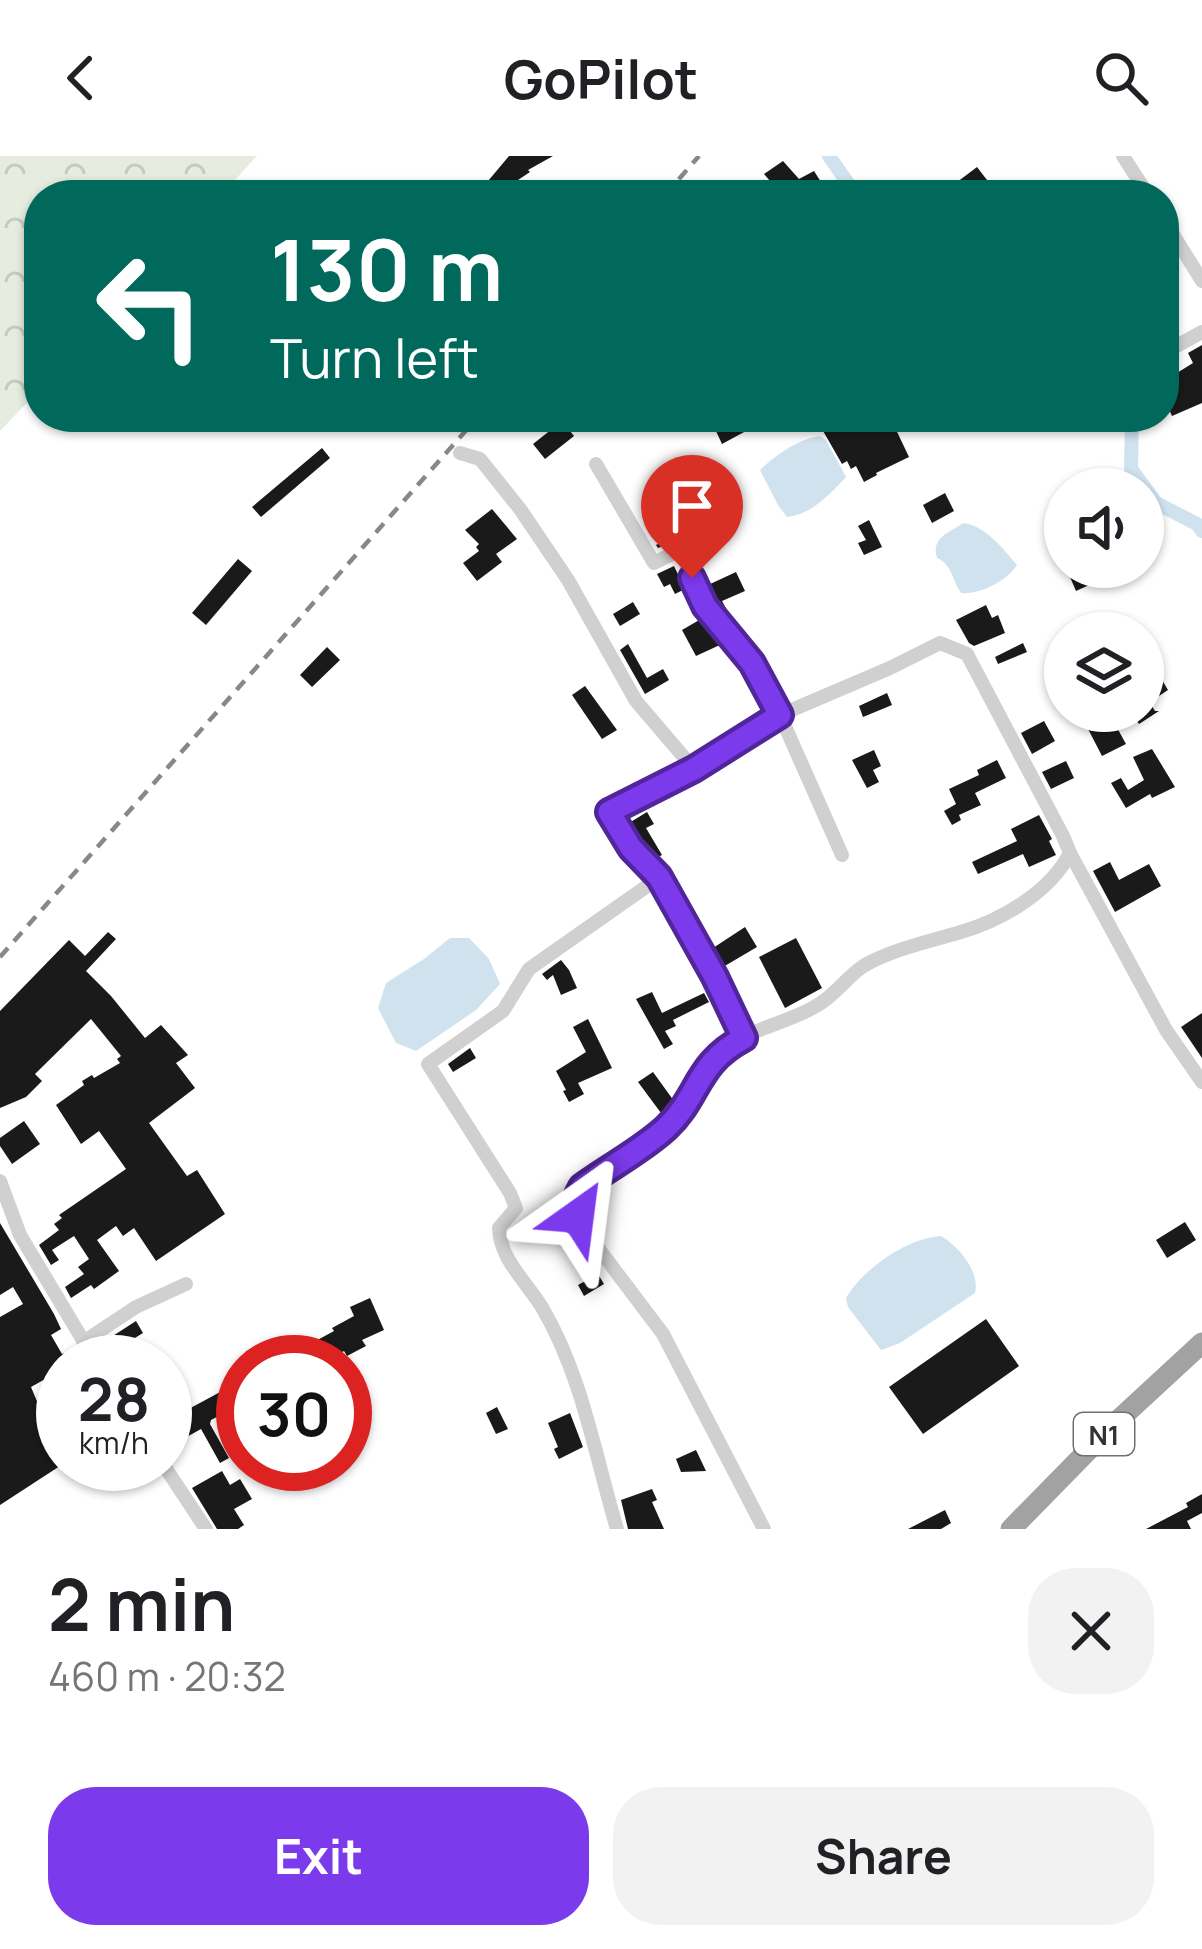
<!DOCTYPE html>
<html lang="en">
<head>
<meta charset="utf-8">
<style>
	:root { --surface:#fff; --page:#f2f2f2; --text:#202124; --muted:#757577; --accent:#7c3aed }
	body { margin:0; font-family:Manrope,sans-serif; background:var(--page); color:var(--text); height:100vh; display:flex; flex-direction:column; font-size:45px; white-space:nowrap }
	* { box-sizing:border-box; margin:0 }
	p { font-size:39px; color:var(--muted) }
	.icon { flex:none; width:66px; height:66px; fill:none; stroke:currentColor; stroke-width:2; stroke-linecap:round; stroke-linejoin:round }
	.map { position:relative; height:1373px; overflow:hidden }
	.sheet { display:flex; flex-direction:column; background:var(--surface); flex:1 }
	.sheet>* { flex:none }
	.guide { position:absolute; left:24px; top:24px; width:1155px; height:252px; border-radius:48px; box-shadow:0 3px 9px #0004; background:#00695c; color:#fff; overflow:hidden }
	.controls { position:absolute; left:1044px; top:312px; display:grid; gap:24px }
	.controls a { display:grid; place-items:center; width:120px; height:120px; border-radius:50%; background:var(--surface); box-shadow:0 3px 9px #0004; font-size:60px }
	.speed { position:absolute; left:36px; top:1179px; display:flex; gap:24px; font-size:60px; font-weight:700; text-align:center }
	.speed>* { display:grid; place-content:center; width:156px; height:156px; border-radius:50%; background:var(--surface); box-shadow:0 3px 9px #0004; line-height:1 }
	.speed small { font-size:30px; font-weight:400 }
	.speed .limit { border:18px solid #d22; background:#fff; color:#111 }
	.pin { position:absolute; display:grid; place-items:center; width:102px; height:102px; color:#fff; margin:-123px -51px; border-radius:50% 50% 50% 0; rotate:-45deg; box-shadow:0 0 12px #0007 }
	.pin .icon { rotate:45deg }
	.me { position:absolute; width:132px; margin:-66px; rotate:31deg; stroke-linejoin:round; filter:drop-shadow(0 0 9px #0008) }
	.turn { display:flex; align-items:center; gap:42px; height:252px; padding:0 48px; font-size:54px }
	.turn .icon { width:156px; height:156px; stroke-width:2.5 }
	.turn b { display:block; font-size:84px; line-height:102px }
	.round { display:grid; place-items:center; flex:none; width:126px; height:126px; border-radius:48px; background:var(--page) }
	.headline { display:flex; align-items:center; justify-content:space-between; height:204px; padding:0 48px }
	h1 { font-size:72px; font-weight:700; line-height:90px }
	.cta { display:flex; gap:24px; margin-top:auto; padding:24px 48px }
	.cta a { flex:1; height:138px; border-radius:48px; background:var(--accent); color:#fff; font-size:48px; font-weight:700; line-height:138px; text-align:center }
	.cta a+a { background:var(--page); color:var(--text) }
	header { display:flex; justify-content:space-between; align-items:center; height:156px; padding:0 48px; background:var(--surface); font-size:54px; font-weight:700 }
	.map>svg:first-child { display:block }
	.forest { fill:url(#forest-crowns) }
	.water { fill:#cfe2ee }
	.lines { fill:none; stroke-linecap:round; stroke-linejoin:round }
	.canal { stroke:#cfe2ee; stroke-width:14 }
	.building { fill:#1a1a1a }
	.minor { stroke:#d0d0d0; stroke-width:14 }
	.trunk { stroke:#a2a2a2; stroke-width:21 }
	.rail { stroke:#888; stroke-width:4.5; stroke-dasharray:12 9; stroke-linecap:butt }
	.route-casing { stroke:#51269a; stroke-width:30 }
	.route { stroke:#7c3aed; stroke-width:21 }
	.labels { text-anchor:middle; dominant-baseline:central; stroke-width:12; stroke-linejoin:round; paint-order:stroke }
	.shield { fill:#fff; stroke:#707070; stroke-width:3 }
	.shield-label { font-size:27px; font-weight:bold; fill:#333 }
</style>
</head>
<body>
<header><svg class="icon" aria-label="back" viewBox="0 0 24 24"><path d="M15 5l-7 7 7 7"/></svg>GoPilot<svg class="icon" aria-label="search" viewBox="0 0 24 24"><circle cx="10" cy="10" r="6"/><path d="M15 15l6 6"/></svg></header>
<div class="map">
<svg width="1202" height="1373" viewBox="0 0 1202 1373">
	<defs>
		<pattern id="forest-crowns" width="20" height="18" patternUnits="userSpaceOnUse" patternTransform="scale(3)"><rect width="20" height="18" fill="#e6ecdf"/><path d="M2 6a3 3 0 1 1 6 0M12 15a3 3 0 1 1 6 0" fill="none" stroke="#c6cbc0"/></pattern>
	</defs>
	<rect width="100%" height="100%" fill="#fff"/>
	<path class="forest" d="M0,0H257L221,39H39V234L0,275Z"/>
	<g class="water">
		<path d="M820,280L826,284L846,321C830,338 811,359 787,361L778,349L760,314C776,299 798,283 820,280Z"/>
		<path d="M963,367C985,369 1003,393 1017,409C1007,425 979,439 961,437C952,424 952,408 937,402C931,381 949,377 963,367Z"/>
		<path d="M450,782H469L489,803L500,828L476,854L416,895L396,887L378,852L386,827L424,803Z"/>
		<path d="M941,1080C959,1091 980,1115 975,1137L900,1187L881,1194L848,1151L846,1142C863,1113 907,1082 941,1080Z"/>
	</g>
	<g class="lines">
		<g class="canal">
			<path d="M829,0L856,39"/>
			<path d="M1132,261L1131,313L1156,347L1197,368L1202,375"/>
		</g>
	</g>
	<g class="building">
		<path d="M509,0H553L528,14L530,16L518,24L520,26L511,34L503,26L492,39L483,31Z"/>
		<path d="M783,5L799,23L814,15L821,26L799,39H782L764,18Z"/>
		<path d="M977,11L987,24L967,39H940Z"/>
		<path d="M1202,189V247L1172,260L1164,242V225L1193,207L1188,197Z"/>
		<path d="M722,261H772L722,288L715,273L722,269Z"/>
		<path d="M815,261H845L851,272L874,261H890L909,301L876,317L877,319L864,326L856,310L851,313L847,305L842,308Z"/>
		<path d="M562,265L574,280L545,303L533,288Z"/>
		<path d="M322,292L330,302L261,361L252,351Z"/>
		<path d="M945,337L954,355L932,367L923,349Z"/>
		<path d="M492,353L517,383L496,398L502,406L477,425L463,407L479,395L476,391L479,388L465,374Z"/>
		<path d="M869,364L882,391L864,399L858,387L866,384L858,370Z"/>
		<path d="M698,368L704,379L688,386L680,383L658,392L656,389Z"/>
		<path d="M238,403L252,415L206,469L192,457Z"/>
		<path d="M674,410L685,433L675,438L670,428L664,431L657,418Z"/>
		<path d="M1091,411L1098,425L1076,435L1070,421Z"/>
		<path d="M736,416L745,435L722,445L735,469L715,444L708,429Z"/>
		<path d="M633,446L640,458L620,470L613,458Z"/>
		<path d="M986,449L992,462L998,459L1005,477L974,490L969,487L956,464Z"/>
		<path d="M701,463L722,488L696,500L682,474Z"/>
		<path d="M1023,487L1027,496L998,508L995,501Z"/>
		<path d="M628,488L647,522L663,513L669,524L645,538L620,494Z"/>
		<path d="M327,491L340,504L312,531L300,519Z"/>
		<path d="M1159,519L1168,534L1153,544L1144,529Z"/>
		<path d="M585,530L617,574L602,583L572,539Z"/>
		<path d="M1143,536L1155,555H1159L1139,568L1132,558L1115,568L1126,588L1102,600L1086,569L1107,559L1104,555H1143Z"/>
		<path d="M887,537L892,549L863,561L859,550Z"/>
		<path d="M1044,565L1055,585L1032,598L1021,577Z"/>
		<path d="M1152,593L1175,631L1152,642L1150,638L1126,652L1111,627L1121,622L1128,634L1144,624L1133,601Z"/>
		<path d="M874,594L881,610L873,614L879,626L867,632L852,604Z"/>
		<path d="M997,604L1006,622L975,637L981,649L959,659L961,664L952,669L944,655L956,648L949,633L979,619L977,614Z"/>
		<path d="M1066,605L1074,622L1051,633L1042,616Z"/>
		<path d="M647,656L654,668L646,672L662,699L656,702L640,685L629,667Z"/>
		<path d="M1039,659L1052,683L1049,685L1056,699L1029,711L1023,698L978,718L972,706L1017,685L1011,673Z"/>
		<path d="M1110,706L1119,724L1149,708L1161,730L1115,756L1093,715Z"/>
		<path d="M745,771L757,791L723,811L713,792Z"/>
		<path d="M108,776L116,783L86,815L111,840L145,882L161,869L188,899L176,907L195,932L149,967L187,1020L197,1014L225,1058L156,1105L134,1072L123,1080L116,1070L97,1084L119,1115L94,1133L91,1129L71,1142L65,1131L84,1118L78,1111L89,1103L74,1080L52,1094L59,1104L51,1109L39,1089L59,1074L54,1068L62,1062L59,1059L126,1013L99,975L81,988L56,949L84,929L82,925L92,919L94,922L120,907L117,903L121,900L91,863L35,918L42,925L26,941L0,952V855L69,784L85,800Z"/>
		<path d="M796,782L822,832L785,852L759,801Z"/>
		<path d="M561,804L569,814L577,832L561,839L553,819L547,824L542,818Z"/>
		<path d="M652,836L662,857L704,837L709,846L673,864L676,870L665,875L673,888L664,893L636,843Z"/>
		<path d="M1202,857V902L1181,871Z"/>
		<path d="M588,863L612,912L578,927L584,938L569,946L563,935L566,934L556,915L586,896L573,871Z"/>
		<path d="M470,892L476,902L453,916L448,908Z"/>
		<path d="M653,916L674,945L661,957L638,926Z"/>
		<path d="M24,965L40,988L12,1008L0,990V982Z"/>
		<path d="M1185,1066L1196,1084L1167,1102L1156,1084Z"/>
		<path d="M0,1067L54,1158L61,1173L51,1179L62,1198L75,1194L81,1203L76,1206H63V1213L31,1231L44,1262L63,1251V1278L56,1282L63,1292V1308L0,1349V1161L23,1148L13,1131L0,1139Z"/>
		<path d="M598,1118L604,1128L584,1140L578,1129Z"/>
		<path d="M370,1142L384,1174L362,1184L366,1190L347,1200L344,1195L324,1206H277L334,1175L332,1172L354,1160L350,1151Z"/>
		<path d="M986,1163L1019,1210L923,1278L889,1231Z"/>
		<path d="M136,1165L143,1177L109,1198L102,1187Z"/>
		<path d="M222,1235L232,1253L211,1264L210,1268L229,1302L220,1307L201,1273L183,1283L172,1262Z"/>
		<path d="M497,1251L508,1273L496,1278L486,1257Z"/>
		<path d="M570,1257L583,1291L559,1303L554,1293L558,1291L548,1267Z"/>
		<path d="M696,1294L706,1315L681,1316L676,1303Z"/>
		<path d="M222,1315L230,1329L240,1323L252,1343L234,1353L244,1369L238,1373H217L192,1332Z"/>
		<path d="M652,1333L657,1344L652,1346L664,1373H628L621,1344Z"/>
		<path d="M1202,1338V1357L1187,1365L1191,1373H1146L1188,1351L1186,1347Z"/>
		<path d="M945,1354L951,1367L941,1373H908Z"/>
	</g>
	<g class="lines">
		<g class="minor">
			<path d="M1123,0L1148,39"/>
			<path d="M1164,64L1202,125"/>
			<path d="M1164,197L1202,176"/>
			<path d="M460,297L480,303L520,353L568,424L636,545L694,613L609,656L631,692L660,721L529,813L503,855L428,908L510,1037L516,1052L499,1072C500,1104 527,1126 543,1153C582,1220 595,1299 617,1373"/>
			<path d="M596,308L654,407L680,394L705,450L752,507L780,559L694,613"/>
			<path d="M1070,697L1166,874L1202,926"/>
			<path d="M660,721L715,821L744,882"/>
			<path d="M0,1025L20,1079L96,1206"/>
			<path d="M83,1186L136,1151L186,1128"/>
			<path d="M163,1308L206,1373"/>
			<path d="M764,1373L663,1178L589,1080L578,1060L575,1045L582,1031C611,1010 647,993 671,967C692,943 700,913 725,893C751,872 788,867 816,850C835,840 847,820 865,809C894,793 930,785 961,776C1002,764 1050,736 1070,697L1063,680L967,498L940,487L890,512L780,559L842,699"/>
		</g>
		<path class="trunk" d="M1011,1373L1112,1270L1202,1187"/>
		<g class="rail">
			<path d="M665,39L699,0"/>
			<path d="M0,801L478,261"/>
		</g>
	</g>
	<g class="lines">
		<g class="route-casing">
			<path id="route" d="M578,1060L575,1045L582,1031C609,1011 641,995 666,972C700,940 695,908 744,882L715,821L659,721L631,692L609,656L694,613L780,559L752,507L705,450L692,422"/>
		</g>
		<use href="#route" class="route"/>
	</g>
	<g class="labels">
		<rect class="shield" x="1074" y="1257" width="60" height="42" rx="9"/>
		<g class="shield-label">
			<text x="1104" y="1278">N1</text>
		</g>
	</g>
</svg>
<div class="controls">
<a><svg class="icon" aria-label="sound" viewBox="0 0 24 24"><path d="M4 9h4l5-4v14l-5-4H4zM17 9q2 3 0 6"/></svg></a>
<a><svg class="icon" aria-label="layers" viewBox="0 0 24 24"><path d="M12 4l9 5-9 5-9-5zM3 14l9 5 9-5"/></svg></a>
</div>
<div class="speed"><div>28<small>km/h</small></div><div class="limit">30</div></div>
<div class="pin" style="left:692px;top:422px;background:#d93025"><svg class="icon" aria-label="arrive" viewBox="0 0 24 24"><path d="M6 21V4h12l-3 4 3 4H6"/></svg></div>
<svg class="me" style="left:578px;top:1060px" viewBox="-20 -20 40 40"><path d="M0-17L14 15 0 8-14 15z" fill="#7c3aed" stroke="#fff" stroke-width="4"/></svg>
<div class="guide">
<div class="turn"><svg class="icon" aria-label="left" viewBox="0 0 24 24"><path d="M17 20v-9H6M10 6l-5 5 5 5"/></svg><div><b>130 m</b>Turn left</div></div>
</div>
</div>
<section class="sheet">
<div class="headline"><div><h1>2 min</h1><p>460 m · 20:32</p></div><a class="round"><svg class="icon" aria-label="close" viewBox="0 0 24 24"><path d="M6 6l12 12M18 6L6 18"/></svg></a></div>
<div class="cta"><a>Exit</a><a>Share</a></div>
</section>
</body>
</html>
